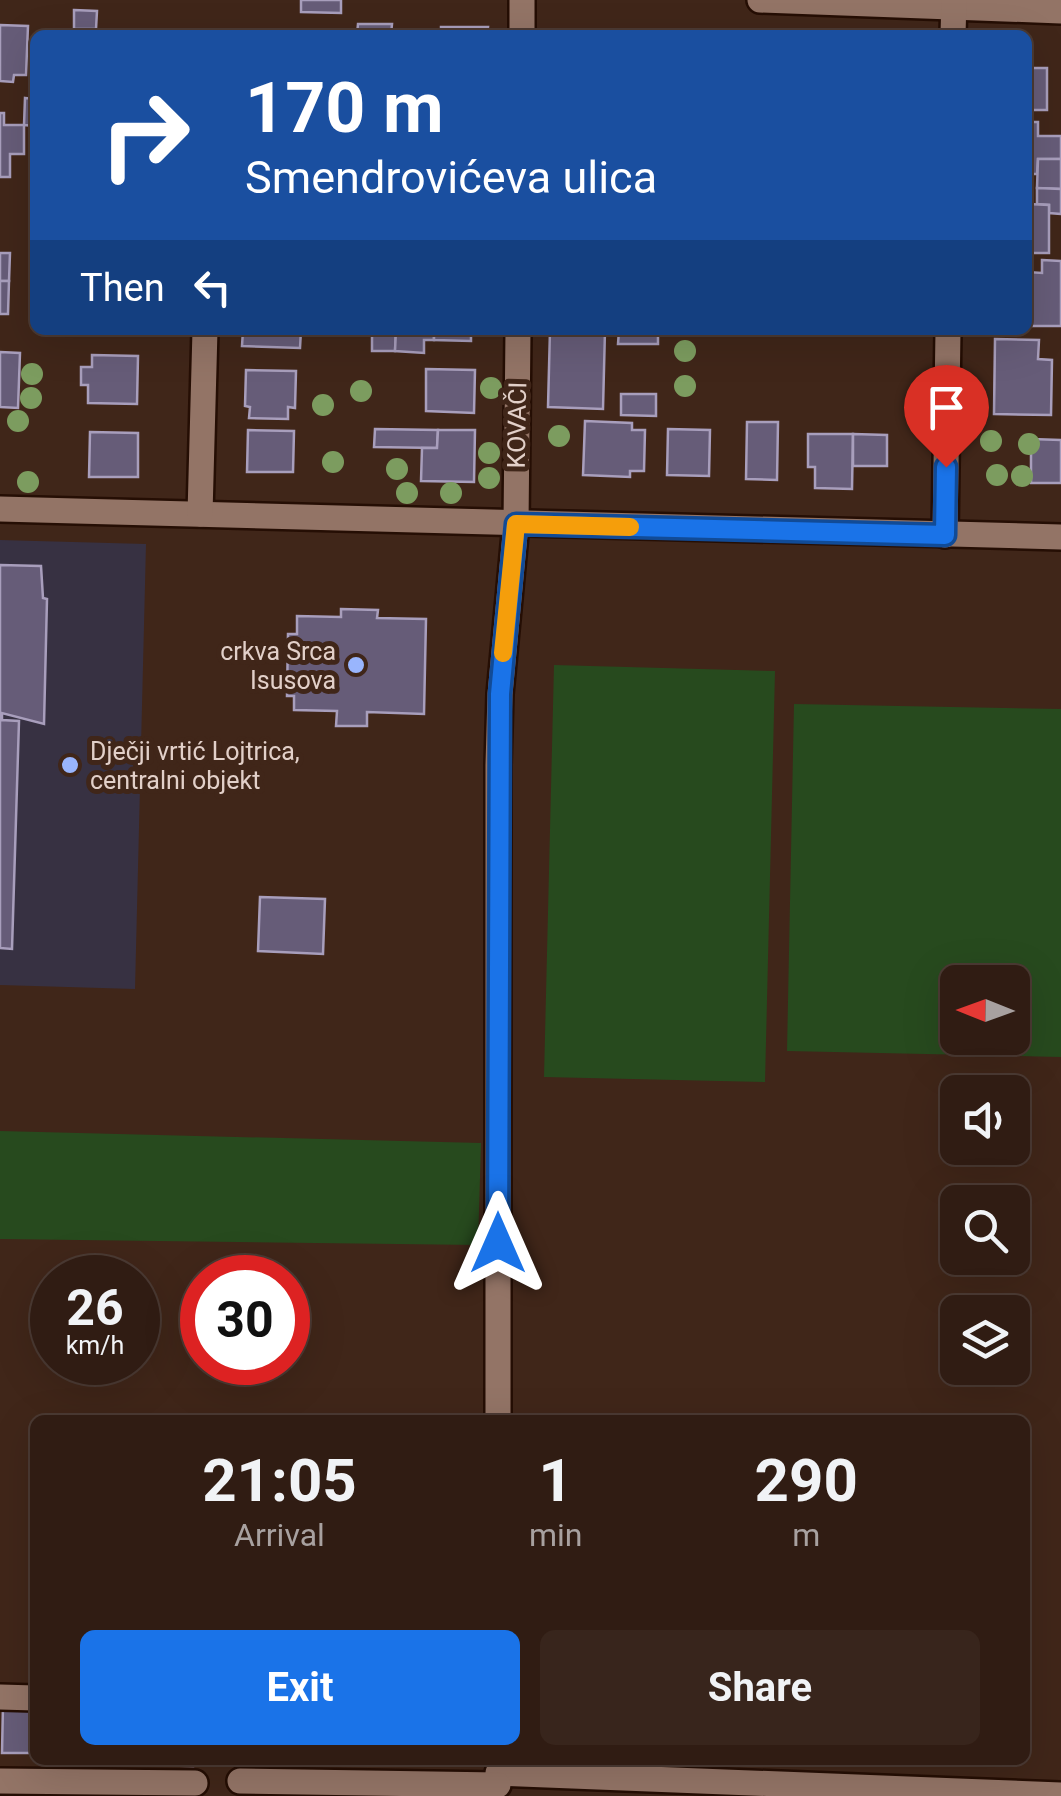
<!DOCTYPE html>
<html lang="en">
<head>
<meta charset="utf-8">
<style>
	:root { --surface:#301c13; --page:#38251c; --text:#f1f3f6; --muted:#a8a1a0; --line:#4b3a33; --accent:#1a73e8 }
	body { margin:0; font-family:Roboto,sans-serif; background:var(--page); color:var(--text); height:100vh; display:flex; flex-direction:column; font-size:38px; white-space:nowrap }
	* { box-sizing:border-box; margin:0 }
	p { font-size:32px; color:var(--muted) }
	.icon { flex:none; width:55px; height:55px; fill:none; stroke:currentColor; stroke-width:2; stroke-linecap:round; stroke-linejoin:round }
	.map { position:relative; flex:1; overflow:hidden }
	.details { position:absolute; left:30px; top:1415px; width:1000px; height:350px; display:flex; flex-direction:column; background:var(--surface); border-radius:15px; box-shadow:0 10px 40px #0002,0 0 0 2px var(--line) }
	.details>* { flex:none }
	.hud { position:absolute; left:30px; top:30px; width:1002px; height:305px; border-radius:15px; box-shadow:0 10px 40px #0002,0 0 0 2px var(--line); background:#1a4fa0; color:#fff; overflow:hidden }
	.needle { width:65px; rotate:271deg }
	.tools { position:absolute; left:940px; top:965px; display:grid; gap:20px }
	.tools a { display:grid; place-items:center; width:90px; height:90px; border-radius:15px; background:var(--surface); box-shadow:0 10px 40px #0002,0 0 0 2px var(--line); font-size:50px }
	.speed { position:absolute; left:30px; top:1255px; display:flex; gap:20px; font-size:50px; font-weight:700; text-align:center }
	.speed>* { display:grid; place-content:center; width:130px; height:130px; border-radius:50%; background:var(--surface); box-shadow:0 10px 40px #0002,0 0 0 2px var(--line); line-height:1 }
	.speed small { font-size:25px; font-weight:400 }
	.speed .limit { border:15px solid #d22; background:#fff; color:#111 }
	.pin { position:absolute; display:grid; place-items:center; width:85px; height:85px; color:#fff; margin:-102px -42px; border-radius:50% 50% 50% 0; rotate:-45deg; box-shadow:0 0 10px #0007 }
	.pin .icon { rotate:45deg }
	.me { position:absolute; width:110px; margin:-55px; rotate:0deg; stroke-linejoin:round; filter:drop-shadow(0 0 8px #0008) }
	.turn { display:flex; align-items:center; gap:35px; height:210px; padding:0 50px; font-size:45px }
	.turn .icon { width:130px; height:130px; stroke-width:2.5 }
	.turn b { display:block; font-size:70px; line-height:85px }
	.then { display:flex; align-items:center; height:95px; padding:0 50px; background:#0003; gap:20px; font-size:38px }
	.eta { display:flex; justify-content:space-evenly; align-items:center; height:170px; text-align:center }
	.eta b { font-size:60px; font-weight:700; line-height:70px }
	.primary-button { display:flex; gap:20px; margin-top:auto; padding:20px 50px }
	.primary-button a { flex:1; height:115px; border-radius:15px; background:var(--accent); color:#fff; font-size:40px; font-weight:700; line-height:115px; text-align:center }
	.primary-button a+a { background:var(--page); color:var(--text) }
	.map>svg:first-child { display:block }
	.education { fill:#373142 }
	.green { fill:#274a1e; fill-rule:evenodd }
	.building { fill:#665c78; stroke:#a89ebc; stroke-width:2.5 }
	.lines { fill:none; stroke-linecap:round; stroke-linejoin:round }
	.minor-casing { stroke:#250e04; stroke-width:30 }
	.minor { stroke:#937466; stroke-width:25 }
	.tree { fill:#7c9c5f }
	.route-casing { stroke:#114b97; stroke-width:25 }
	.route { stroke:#1a73e8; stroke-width:18 }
	.slow { stroke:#f59e0b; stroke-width:18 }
	.poi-dot { fill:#99b5fd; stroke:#402619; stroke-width:4 }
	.labels { text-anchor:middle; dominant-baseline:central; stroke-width:10; stroke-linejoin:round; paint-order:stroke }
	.street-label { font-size:25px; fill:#e2d0c9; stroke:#402619 }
	.poi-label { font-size:25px; fill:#e2d0c9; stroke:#402619; text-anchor:end }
</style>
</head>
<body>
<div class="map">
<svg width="1061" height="1796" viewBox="0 0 1061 1796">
	<rect width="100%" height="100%" fill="#402619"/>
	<path class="education" d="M0,540L146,544L135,989L0,985Z"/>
	<g class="green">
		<path d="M554,665L775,671L765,1082L544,1077Z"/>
		<path d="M794,704L1061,709V1057L787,1051ZM958,982H1012V1038H958Z"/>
		<path d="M0,1131L481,1143L478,1245L0,1239Z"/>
	</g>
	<g class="building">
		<path d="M301,0H341V13L301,12Z"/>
		<path d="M74,10L97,11L96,29H74Z"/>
		<path d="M358,24H392L391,35H357Z"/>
		<path d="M0,25L28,26L26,75H14L13,82L0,81Z"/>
		<path d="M441,27H488L487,35H441Z"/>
		<rect x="1028" y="68" width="19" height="42"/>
		<path d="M25,98L35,99V126L24,125Z"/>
		<path d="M0,113H4V125H24V154H10V177H0Z"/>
		<path d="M1028,122H1038V136H1061V159H1038L1037,174H1028Z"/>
		<path d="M1038,159H1061V189L1037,188Z"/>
		<path d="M1037,188L1061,189V214L1049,213V205L1037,204Z"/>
		<path d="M1028,204L1049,205V253H1028Z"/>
		<path d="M0,253H10L9,281H0Z"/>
		<path d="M1042,260L1061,261V326H1028V272L1042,273Z"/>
		<path d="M0,281H9L8,314H0Z"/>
		<path d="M243,330H301L300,348L242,346Z"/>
		<path d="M372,330H396L395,351H372Z"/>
		<path d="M396,330H434V340H424V353L395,351Z"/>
		<path d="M434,330H471V341L434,340Z"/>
		<path d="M550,330H605L603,409L548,407Z"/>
		<path d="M619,330H658V344H618Z"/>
		<path d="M995,339L1039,340L1038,359L1052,360L1051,415L994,414Z"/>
		<path d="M0,352L20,353L18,408L0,407Z"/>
		<path d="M92,355L138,356L137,404L88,403V385H81V367H92Z"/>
		<path d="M426,369L475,370L474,413L426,411Z"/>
		<path d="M246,370L296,371L295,408L288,407V419L249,418L250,407L245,406Z"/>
		<path d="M621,394H656V416L621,415Z"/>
		<path d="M585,421L632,423V430H645L644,471H630V477L583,475Z"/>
		<path d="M747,422H778L777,480L746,479Z"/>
		<path d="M375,429L438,430L437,448L374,447Z"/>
		<path d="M668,429L710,430L709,476L667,475Z"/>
		<path d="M248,430L294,431L293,472H247Z"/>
		<path d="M438,430H475L474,482L421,481L422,448H437Z"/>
		<path d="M90,432L138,433V477H89Z"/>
		<path d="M808,434H853L852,489L815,488V467H808Z"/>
		<path d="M853,434L887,435V466H853Z"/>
		<path d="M1031,439L1061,440V483H1031Z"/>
		<path d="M0,565L41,566L43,598L47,599L44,724L2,713V720L19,721L12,949L0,948Z"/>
		<path d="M341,609L378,610L377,618L426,619L424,714L367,712V726H336L337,711L294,710V696H287L288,634H297V616L341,617Z"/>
		<path d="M260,897L325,899L323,954L258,951Z"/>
		<rect x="31" y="1622" width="4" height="39"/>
		<path d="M3,1704L35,1705V1753H2Z"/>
		<path d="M133,1760H193V1766L133,1765Z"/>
		<path d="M28,1787L88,1788V1796H28Z"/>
	</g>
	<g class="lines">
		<g class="minor-casing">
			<g id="minor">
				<path d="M760,0L1061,11"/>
				<path d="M522,35V0"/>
				<path d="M953,35L954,0"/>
				<path d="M0,509L1061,537"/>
				<path d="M200,514L205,330"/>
				<path d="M945,535L948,330"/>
				<path d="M498,1420V765L500,694L516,524L518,330"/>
				<path d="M0,1697L35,1698"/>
				<path d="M498,1773L1061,1795"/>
				<path d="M0,1781L195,1783"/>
				<path d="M240,1781L498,1785"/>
			</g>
		</g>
		<use href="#minor" class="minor"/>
	</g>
	<g class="tree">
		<circle cx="685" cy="351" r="11"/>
		<circle cx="32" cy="374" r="11"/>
		<circle cx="685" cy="386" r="11"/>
		<circle cx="491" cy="388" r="11"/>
		<circle cx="361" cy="391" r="11"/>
		<circle cx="31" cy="398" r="11"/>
		<circle cx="323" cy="405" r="11"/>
		<circle cx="18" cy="421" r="11"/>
		<circle cx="559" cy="436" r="11"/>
		<circle cx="991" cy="441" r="11"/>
		<circle cx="1029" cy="444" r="11"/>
		<circle cx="489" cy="453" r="11"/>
		<circle cx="333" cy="462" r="11"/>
		<circle cx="397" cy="469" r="11"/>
		<circle cx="997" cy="475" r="11"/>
		<circle cx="1022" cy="476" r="11"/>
		<circle cx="489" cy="478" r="11"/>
		<circle cx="28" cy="482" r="11"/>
		<circle cx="407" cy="493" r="11"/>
		<circle cx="451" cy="493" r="11"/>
	</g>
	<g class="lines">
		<g class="route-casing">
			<path id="route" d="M498,1243L500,694L516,524L945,535L946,467"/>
		</g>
		<use href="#route" class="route"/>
		<path class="slow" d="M503,653L516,524L630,527"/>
	</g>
	<g class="poi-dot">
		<circle cx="356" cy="665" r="10"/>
		<circle cx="70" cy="765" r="10"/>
	</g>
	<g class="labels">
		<g class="street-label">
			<text transform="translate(517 425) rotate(-89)">KOVAČI</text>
		</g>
		<g class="poi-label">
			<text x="336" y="651">crkva Srca<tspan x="336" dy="29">Isusova</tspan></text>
			<text x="90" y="751" text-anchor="start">Dječji vrtić Lojtrica,<tspan x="90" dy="29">centralni objekt</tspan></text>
		</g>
	</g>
</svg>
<div class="tools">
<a><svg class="needle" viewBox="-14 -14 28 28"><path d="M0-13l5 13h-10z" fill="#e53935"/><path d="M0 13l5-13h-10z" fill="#a8a1a0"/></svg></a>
<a><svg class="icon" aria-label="sound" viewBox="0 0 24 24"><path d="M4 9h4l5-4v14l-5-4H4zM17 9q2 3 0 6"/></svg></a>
<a><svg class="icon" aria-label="search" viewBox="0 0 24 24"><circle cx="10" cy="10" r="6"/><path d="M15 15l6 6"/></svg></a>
<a><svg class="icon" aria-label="layers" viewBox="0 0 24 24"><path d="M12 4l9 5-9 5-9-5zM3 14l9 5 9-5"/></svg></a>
</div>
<div class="speed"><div>26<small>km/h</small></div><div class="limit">30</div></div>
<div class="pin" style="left:946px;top:467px;background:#d93025"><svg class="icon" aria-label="arrive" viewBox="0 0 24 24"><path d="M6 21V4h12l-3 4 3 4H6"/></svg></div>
<svg class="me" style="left:498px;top:1243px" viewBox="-20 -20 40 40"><path d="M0-17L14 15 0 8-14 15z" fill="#1a73e8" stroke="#fff" stroke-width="4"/></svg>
<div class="hud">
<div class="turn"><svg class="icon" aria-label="right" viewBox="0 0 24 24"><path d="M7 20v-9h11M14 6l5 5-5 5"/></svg><div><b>170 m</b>Smendrovićeva ulica</div></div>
<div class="then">Then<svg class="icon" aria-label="left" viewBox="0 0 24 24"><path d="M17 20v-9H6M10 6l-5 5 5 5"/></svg></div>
</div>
<section class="details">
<div class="eta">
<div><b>21:05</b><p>Arrival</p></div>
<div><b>1</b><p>min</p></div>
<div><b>290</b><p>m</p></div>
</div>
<div class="primary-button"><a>Exit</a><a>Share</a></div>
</section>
</div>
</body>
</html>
